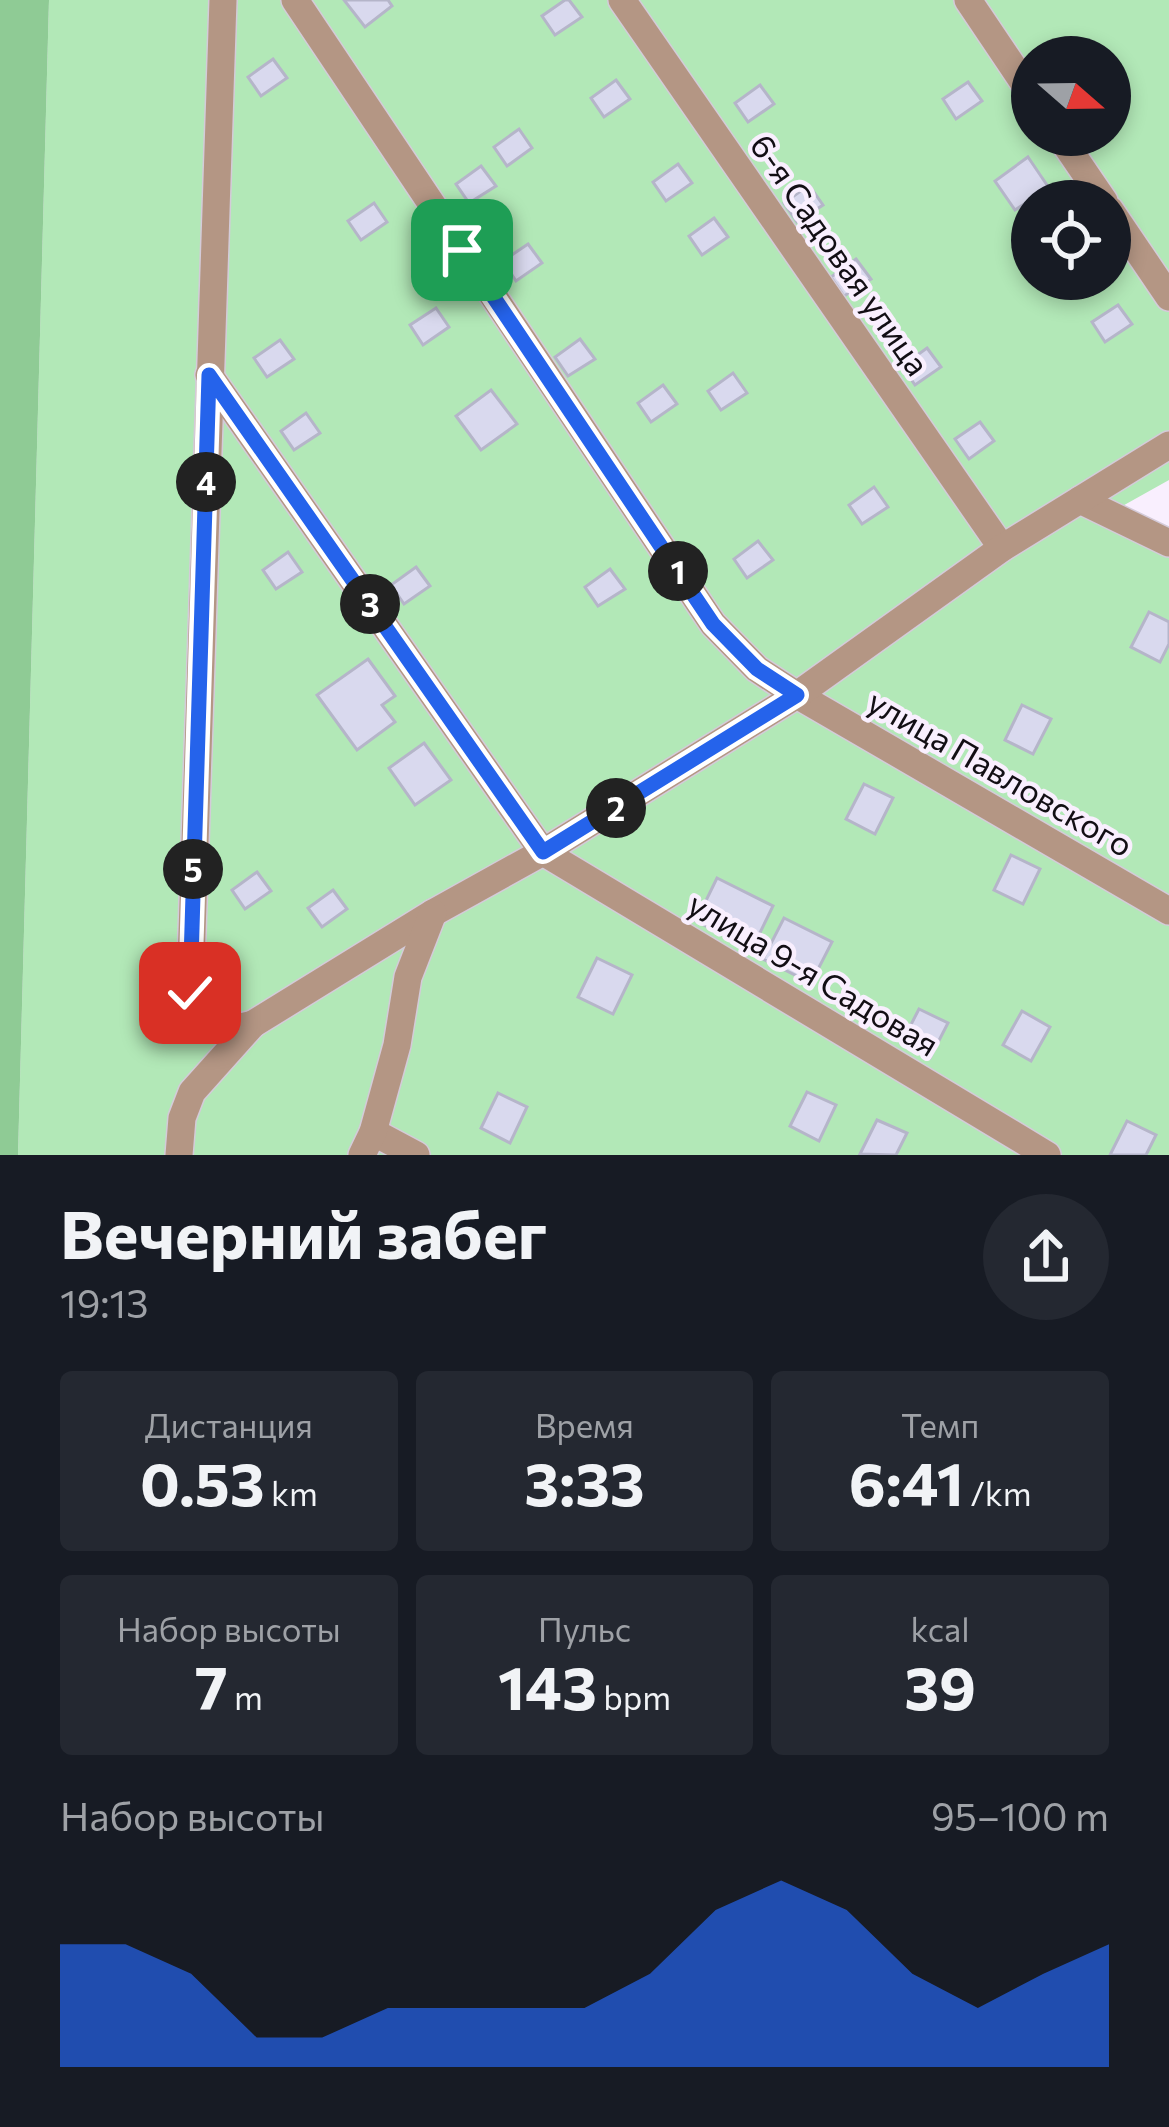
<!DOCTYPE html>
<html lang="ru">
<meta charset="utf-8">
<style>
body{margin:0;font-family:Commissioner,sans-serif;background:#242831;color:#f1f3f6;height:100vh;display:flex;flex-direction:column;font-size:45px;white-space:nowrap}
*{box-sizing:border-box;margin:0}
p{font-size:39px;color:#9ea1a6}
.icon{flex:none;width:66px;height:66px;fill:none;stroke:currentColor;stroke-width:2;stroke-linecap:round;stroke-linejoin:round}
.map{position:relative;height:1155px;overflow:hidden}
.drawer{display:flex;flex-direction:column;background:#171b24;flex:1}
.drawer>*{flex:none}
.needle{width:78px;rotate:110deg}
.tools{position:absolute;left:1011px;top:36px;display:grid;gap:24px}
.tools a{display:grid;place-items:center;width:120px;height:120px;border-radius:50%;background:#171b24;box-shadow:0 6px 18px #0003;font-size:60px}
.pin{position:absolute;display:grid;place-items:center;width:102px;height:102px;color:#fff;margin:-51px;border-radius:24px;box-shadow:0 6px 18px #0006}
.km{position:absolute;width:60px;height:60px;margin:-30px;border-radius:50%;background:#222;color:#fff;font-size:33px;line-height:60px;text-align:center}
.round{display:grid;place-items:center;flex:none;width:126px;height:126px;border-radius:63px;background:#242831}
.summary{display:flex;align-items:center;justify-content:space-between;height:204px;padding:0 60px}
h1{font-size:66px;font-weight:700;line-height:90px}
.stats{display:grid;grid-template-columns:repeat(3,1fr);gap:18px;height:204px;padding:12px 60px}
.stats div{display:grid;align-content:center;border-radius:12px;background:#242831;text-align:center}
.stats b{font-size:60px;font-weight:700}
.stats small{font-size:33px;font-weight:400}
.stats p{font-size:33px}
.chart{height:336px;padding:24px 60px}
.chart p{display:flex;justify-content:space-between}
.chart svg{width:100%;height:216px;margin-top:12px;fill:#2563eb;opacity:.7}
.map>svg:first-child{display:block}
.green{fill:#b2e8b7;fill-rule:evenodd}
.forest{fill:#8fcb95}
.building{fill:#d9d9ee;stroke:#b5b5c9;stroke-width:3}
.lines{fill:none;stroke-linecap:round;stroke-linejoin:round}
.minor-casing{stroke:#d4cbd9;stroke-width:30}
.minor{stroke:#b49684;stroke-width:27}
.route-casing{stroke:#fff;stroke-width:24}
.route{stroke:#2563eb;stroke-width:15}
.labels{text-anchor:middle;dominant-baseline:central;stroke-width:9;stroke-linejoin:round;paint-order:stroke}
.street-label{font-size:33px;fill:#120e14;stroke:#f9effe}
</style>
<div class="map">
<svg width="1169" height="1155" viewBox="0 0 1169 1155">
<rect width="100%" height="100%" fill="#f9effe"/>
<!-- green -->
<path class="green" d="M 49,0 L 1169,0 L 1169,480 L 1101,518 L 1169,554 L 1169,1155 L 18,1155 ZM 1032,57 L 1110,57 L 1110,135 L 1032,135 ZM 1032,201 L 1110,201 L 1110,279 L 1032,279 Z"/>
<!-- forest -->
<polygon class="forest" points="0,0 49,0 18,1155 0,1155"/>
<!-- building -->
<g class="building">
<polygon points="344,0 388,0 392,6 365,27"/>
<polygon points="565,0 569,0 582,17 555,35 542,16"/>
<polygon points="273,59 287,78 261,96 248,77"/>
<polygon points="616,80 630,99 604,117 591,98"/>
<polygon points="968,82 982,101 956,119 943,99"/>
<polygon points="760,85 774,104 748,122 735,103"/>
<polygon points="519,129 532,148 507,166 494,147"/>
<polygon points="1028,157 1049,188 1015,210 995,181"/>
<polygon points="678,164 692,183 666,201 653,182"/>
<polygon points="481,166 496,186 469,203 456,184"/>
<polygon points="809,185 823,205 797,222 784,203"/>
<polygon points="374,203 387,222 361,240 348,221"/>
<polygon points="714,218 728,237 702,255 689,236"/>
<polygon points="528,244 542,263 516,281 503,261"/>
<polygon points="856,259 871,279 844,296 831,277"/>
<polygon points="1118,305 1132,324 1105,342 1092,322"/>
<polygon points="436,308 449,327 423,345 410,325"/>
<polygon points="580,339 595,359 568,376 555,357"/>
<polygon points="280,340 294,359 267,377 254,358"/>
<polygon points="927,348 941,367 915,385 902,366"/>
<polygon points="733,373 747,393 721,410 708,391"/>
<polygon points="663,385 677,404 651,422 638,403"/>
<polygon points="491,390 517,424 481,450 456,416"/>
<polygon points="306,413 320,433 294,450 281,431"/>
<polygon points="980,422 994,441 969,459 955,439"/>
<polygon points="874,487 888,507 862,524 849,505"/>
<polygon points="758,541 773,560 747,578 734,559"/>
<polygon points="288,552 302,572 276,589 263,570"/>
<polygon points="416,567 430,586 404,604 391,585"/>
<polygon points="610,569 625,589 598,606 585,587"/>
<polygon points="1149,612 1169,622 1169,644 1160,662 1131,647"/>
<polygon points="368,659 395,696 382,705 395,722 357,750 317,695"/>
<polygon points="1022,705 1051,719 1033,754 1005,740"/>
<polygon points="424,743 451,780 415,805 389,768"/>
<polygon points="864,784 893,798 875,834 846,819"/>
<polygon points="1011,855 1040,869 1023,904 994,890"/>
<polygon points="257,872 271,891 245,909 232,890"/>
<polygon points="717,878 773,906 752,949 696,921"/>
<polygon points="333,890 347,909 322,927 308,908"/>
<polygon points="784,918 832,942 811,983 763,959"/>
<polygon points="597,958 632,975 613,1014 578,997"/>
<polygon points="919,1009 948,1023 930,1058 901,1044"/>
<polygon points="1022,1011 1050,1027 1031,1061 1003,1045"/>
<polygon points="807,1092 836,1105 819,1141 790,1126"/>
<polygon points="498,1093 527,1107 510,1143 481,1128"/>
<polygon points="877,1120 907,1133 896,1155 860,1154"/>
<polygon points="1127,1121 1156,1135 1146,1155 1110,1155"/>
</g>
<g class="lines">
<!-- minor casing -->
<g class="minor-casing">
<g id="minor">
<path d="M 223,0 L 190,993 C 202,1031 217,1033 253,1024"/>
<polyline points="295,0 713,624 757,669 797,695 1169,911"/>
<polyline points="622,0 1002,548"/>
<polyline points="968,0 1032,95"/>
<polyline points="1059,135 1104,201"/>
<polyline points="1110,210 1169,297"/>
<polyline points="209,375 543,852 1047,1155"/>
<polyline points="1080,500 1169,543"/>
<polyline points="373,1132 416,1155"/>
<polyline points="179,1155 182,1118 192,1092 253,1024 433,913 543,852 797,695 1002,548 1169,445"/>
<polyline points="362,1155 373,1132 397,1045 408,977 433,913"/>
</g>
</g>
<!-- minor -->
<use href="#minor" class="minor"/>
</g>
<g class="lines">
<!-- route casing -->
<g class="route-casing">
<polyline id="route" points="190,993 209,375 543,852 797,695 757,669 713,624 462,250"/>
</g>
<!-- route -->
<use href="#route" class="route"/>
</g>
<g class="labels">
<!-- street labels -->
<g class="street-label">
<text transform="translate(841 254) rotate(55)">6-я Садовая улица</text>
<text transform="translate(1001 772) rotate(30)">улица Павловского</text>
<text transform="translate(814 973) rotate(31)">улица 9-я Садовая</text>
</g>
</g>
</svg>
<div class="tools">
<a><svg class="needle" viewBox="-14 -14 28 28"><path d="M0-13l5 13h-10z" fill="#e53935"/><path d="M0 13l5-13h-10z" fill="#9ea1a6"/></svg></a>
<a><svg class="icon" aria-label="locate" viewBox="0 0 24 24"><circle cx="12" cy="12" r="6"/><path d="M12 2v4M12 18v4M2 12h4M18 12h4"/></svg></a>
</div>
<div class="pin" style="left:462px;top:250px;background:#1e9e55"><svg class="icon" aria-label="arrive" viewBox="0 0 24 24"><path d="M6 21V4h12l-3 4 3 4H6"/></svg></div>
<div class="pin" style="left:190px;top:993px;background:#d93025"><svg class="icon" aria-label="check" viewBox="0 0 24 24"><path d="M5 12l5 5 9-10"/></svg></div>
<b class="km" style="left:678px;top:571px">1</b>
<b class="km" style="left:616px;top:808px">2</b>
<b class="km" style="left:370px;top:604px">3</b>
<b class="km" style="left:206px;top:482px">4</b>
<b class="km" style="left:193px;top:869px">5</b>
</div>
<section class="drawer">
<div class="summary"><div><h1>Вечерний забег</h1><p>19:13</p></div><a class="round"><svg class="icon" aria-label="share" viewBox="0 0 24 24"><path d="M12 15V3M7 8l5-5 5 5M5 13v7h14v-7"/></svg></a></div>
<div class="stats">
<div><p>Дистанция</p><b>0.53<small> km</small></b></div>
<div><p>Время</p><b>3:33</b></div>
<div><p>Темп</p><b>6:41<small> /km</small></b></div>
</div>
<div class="stats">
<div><p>Набор высоты</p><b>7<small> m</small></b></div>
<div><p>Пульс</p><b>143<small> bpm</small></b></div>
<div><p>kcal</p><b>39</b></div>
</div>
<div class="chart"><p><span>Набор высоты</span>95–100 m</p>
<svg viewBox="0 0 160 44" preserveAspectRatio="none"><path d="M0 44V19L10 19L20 25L30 38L40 38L50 32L60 32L70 32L80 32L90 25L100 12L110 6L120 12L130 25L140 32L150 25L160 19V44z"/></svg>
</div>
</section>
